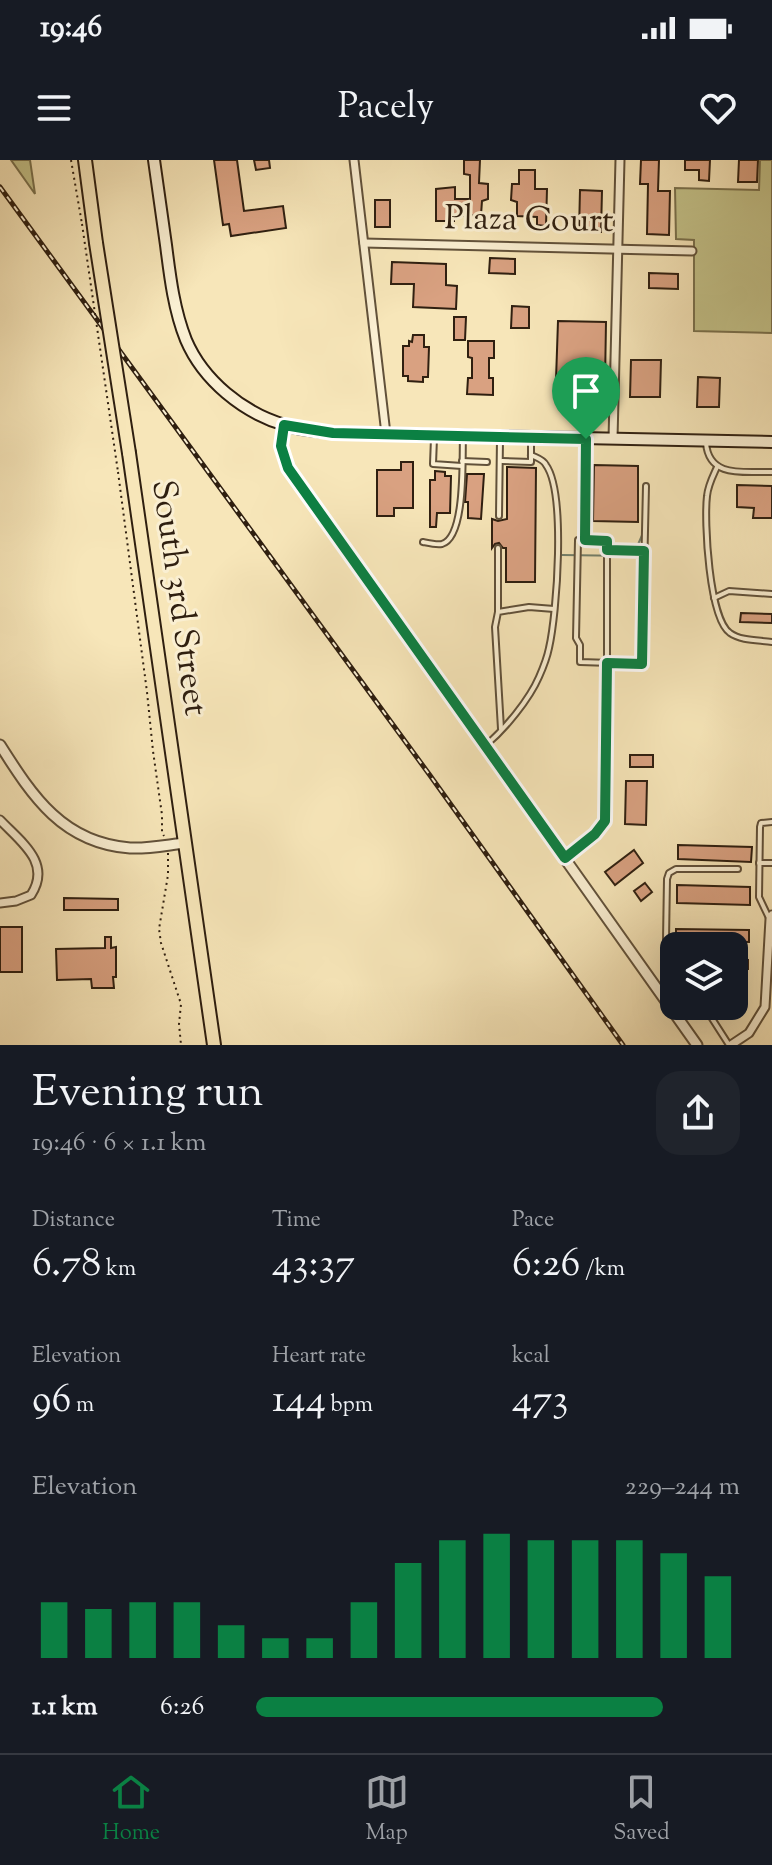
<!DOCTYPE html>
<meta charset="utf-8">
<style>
body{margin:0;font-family:"Sorts Mill Goudy",serif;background:#20242c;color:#f1f3f6;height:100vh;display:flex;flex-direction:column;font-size:30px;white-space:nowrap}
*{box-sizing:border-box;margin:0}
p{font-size:26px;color:#9ea1a6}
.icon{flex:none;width:44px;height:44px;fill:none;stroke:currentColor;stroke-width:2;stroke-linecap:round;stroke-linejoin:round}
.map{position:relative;height:885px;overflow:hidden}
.panel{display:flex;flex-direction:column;background:#171b24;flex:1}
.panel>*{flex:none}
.controls{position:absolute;left:660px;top:772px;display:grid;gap:16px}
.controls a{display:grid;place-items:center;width:88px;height:88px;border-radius:16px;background:#171b24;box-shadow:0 8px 32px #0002;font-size:40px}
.pin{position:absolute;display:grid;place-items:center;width:68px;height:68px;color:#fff;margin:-82px -34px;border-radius:50% 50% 50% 0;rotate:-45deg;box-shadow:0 0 8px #0007}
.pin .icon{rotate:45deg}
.round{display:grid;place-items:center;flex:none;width:84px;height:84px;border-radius:24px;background:#20242c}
.headline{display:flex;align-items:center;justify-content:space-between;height:136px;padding:0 32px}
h1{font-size:44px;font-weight:600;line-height:60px}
.figures{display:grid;grid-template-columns:repeat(3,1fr);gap:12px;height:136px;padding:8px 32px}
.figures div{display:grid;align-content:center}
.figures b{font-size:40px;font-weight:600}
.figures small{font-size:22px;font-weight:400}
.figures p{font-size:22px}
.chart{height:224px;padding:16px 32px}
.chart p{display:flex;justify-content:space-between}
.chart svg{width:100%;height:144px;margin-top:8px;stroke:#0b8043;stroke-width:6}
ul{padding:0 32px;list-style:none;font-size:26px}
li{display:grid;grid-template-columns:128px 96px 1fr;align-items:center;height:60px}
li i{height:20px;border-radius:10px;background:#0b8043}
.status{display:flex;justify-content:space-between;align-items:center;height:56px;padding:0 40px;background:#171b24;direction:ltr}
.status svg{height:22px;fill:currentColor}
header{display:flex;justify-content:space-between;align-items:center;height:104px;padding:0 32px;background:#171b24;font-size:36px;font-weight:600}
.tab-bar{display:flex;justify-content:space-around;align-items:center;height:112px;border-top:2px solid #363941;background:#171b24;font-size:22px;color:#9ea1a6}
.tab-bar a{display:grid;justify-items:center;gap:4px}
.tab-bar .active{color:#0b8043}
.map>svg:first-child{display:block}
.green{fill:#c4c38a;stroke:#7a714d;stroke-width:2}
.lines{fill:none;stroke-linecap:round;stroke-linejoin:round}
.stream{stroke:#72806c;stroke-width:2}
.building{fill:#d9a181;stroke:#2f1f10;stroke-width:2}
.service-casing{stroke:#61513a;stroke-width:8}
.minor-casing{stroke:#61513a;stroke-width:11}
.tertiary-casing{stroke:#61513a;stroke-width:13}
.secondary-casing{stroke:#2f1f10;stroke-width:14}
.trunk-casing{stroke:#2f1f10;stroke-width:16}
.path{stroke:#2f1f10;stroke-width:2;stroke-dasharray:2 4;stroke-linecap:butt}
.service{stroke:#faefd2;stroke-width:4}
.minor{stroke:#faefd2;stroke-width:7}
.tertiary{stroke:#faefd2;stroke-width:9}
.secondary{stroke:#faefd2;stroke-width:10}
.trunk{stroke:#f7e6b9;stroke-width:12}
.rail-casing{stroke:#2f1f10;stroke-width:5}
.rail{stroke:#faefd2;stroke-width:2;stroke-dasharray:6;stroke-linecap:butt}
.trunk-bridge-casing{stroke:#2f1f10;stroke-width:16;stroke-linecap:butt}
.path-bridge{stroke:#2f1f10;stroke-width:2;stroke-dasharray:2 4;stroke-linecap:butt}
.trunk-bridge{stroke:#f7e6b9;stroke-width:12}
.route-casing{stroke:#fff;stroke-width:16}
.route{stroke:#0b8043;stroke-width:10}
.labels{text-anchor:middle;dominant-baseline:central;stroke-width:6;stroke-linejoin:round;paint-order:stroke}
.street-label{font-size:34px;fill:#2f1f10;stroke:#faefd2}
</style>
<div class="status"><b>19:46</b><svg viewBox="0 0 49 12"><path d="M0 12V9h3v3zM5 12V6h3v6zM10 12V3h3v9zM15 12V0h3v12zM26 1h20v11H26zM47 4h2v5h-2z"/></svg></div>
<header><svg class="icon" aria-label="menu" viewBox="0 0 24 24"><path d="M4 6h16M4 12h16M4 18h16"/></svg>Pacely<svg class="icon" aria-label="heart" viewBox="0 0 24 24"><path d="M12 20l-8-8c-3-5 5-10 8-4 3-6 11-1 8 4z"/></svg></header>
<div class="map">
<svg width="772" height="885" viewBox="0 0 772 885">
<rect width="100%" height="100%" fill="#f7e6b9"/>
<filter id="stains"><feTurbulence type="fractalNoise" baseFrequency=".0025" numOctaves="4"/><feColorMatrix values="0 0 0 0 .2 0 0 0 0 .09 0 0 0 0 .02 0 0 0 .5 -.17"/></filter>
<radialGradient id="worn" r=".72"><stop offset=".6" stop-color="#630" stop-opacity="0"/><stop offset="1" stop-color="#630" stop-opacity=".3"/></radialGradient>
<!-- green -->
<g class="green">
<polygon points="11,0 30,0 35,34"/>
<polygon points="760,0 772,0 772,173 694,171 694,80 676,79 675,28 759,30"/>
</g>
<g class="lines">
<!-- stream -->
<polyline class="stream" points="562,395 633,396 643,373"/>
</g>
<!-- building -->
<g class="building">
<polygon points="214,0 237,0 244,51 283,46 286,68 231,76 229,64 223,65"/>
<polygon points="254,0 269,0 270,8 256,10"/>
<polygon points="464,0 480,0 479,23 488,24 488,39 482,41 481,55 454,56 454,61 436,61 436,29 455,27 455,39 470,39 470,15 464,14"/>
<polygon points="641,0 659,0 658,31 670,31 669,75 647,74 648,24 640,24"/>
<polygon points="685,0 710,0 709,21 699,20 699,10 685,10"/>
<polygon points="739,0 758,0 757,22 738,22"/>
<polygon points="519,10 535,10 535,29 547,29 546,66 537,65 537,57 517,56 517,42 511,40 512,24 519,24"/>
<polygon points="580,30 602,31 601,72 579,72"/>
<rect x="375" y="40" width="15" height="27"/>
<polygon points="490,98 515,99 515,114 489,113"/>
<polygon points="392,102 446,104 446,125 457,126 456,149 413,147 414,124 391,124"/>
<polygon points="649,113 678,114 678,129 649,128"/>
<polygon points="512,146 529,147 529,168 511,168"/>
<polygon points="454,157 466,157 465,180 454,180"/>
<polygon points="558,161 606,162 605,222 556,220"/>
<polygon points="413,175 424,175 424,187 429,187 428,217 423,217 423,222 408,221 408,216 403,216 403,186 409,186 409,181 412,182"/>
<polygon points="468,181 494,181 494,198 489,198 489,218 493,218 493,235 467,234 468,218 472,218 472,198 468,197"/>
<polygon points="631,200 661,200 660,237 630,237"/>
<polygon points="698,217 720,218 719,247 697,247"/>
<polygon points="401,302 413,302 413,348 394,348 394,356 377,356 377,310 401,310"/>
<polygon points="594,305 638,306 638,362 593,361"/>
<polygon points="507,307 536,308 535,422 506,422 506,388 503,388 499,383 495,384 492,388 492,359 498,361 507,359"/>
<polygon points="435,311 445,312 445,316 451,316 450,353 437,353 436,367 430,367 430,320 435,320"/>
<polygon points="467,314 484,314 481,359 468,358 468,342 465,342"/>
<polygon points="737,325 772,326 772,358 753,358 754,348 737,347"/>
<polygon points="741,453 772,454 772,463 740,462"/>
<rect x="630" y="595" width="23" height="12"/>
<polygon points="626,621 647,621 646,665 625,664"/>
<polygon points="678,685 752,687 751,702 678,699"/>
<polygon points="634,690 643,703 615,725 605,712"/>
<polygon points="645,723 652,732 641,741 634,731"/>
<polygon points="677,725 750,727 750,745 677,743"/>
<polygon points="64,738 118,739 118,750 64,750"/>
<rect x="0" y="767" width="22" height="45"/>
<polygon points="676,769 749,770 749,782 676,780"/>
<polygon points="105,777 111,777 111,788 116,787 116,817 113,817 114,828 92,828 91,819 57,820 56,789 105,788"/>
<polygon points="734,799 748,800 748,809 734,809"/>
</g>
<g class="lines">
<!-- service casing -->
<g class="service-casing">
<g id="service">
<polyline points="434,278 433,304 462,306"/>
<polyline points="586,281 585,380 578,380 576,478 580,485 580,502 642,504 646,326"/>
<path d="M 706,283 C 709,319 745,311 772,312"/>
<polyline points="462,301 487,302"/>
<polyline points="502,301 531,302 531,280"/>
<path d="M 717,307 C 713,316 708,325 707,336 C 704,361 709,459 730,473 C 741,481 759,480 772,482"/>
<polyline points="499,356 500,279"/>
<path d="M 423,382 C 428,383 436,385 442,384 C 466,377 462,298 463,276"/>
<polyline points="607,390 644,391"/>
<polyline points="714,438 729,431 772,434"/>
<polyline points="498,452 498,388"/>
<polyline points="501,569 495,467 498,452 529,447 554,449"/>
<path d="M 486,585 C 505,569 529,540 539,517 C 543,508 547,498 549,488 C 557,453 566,333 546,305 C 543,299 537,298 531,295"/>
<polyline points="565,698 595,674 605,661 607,511 607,381 585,380"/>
<polyline points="759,703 772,703"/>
<polyline points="769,758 759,737 760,667 761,663 772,662"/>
<polyline points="674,800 666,780 667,719 669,713 676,709 738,709"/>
<polyline points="704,846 729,885"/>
</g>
</g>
<!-- minor casing -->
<g class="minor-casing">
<g id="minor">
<polyline points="354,0 386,274"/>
<polyline points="364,83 692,91"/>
<polyline points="613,279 620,0"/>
<path d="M 0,660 C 21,682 52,703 31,735 L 16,741 L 0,743"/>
<polyline points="731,885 749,873 765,847 770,759 772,755"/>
</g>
</g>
<!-- tertiary casing -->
<g class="tertiary-casing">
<g id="tertiary">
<polyline points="284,265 281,286 288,308 697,885"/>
<path d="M 0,585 C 33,637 63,683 130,688 C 148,689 167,685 185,683"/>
</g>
</g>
<!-- secondary casing -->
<g class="secondary-casing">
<path id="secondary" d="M 154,0 C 158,28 162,56 166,85 C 170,117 174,150 186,180 C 203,220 243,253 285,265 C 300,270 317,271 333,273 L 772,282"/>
</g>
<!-- trunk casing -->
<g class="trunk-casing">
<g id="trunk">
<polyline points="85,0 96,83"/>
<polyline points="129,293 214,885"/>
</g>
</g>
<!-- path -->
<g class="path">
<polyline points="71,0 82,64"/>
<polyline points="118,312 147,532 153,591 162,655 162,672 164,676"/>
<polyline points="168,693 168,715 159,769 161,783 181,844 179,864 181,885"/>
</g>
<!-- service -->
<use href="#service" class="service"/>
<!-- minor -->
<use href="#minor" class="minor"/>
<!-- tertiary -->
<use href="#tertiary" class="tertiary"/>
<!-- secondary -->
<use href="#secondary" class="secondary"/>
<!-- trunk -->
<use href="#trunk" class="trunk"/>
<!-- rail casing -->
<g class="rail-casing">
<polyline id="rail" points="0,27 429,614 623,885"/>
</g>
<!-- rail -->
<use href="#rail" class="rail"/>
<!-- trunk-bridge casing -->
<g class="trunk-bridge-casing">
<polyline id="trunk-bridge" points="96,83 129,293"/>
</g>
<!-- path-bridge -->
<polyline class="path-bridge" points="82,64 118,312"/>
<!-- trunk-bridge -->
<use href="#trunk-bridge" class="trunk-bridge"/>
</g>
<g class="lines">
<!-- route casing -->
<g class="route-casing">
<polygon id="route" points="284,265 333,273 586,279 585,380 607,381 607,390 644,391 642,504 607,503 605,661 595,674 565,698 288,308 281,286"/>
</g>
<!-- route -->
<use href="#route" class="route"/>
</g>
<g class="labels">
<!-- street labels -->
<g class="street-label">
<text transform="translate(529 61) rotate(1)">Plaza Court</text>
<text transform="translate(178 438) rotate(82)">South 3rd Street</text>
</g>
</g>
<rect width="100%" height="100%" filter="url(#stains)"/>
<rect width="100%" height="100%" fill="url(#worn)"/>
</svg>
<div class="controls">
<a><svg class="icon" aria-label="layers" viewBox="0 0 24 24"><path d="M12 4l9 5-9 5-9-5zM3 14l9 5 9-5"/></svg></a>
</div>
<div class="pin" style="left:586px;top:279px;background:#1e9e55"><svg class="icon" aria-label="arrive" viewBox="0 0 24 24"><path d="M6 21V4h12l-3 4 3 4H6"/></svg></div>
</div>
<section class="panel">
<div class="headline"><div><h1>Evening run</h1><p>19:46 · 6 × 1.1 km</p></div><a class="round"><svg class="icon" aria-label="share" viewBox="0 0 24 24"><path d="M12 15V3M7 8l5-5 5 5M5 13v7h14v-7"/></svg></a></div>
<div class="figures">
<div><p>Distance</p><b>6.78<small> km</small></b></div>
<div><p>Time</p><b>43:37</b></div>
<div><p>Pace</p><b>6:26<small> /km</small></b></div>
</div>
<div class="figures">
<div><p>Elevation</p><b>96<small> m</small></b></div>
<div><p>Heart rate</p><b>144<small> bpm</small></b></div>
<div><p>kcal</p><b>473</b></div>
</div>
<div class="chart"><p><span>Elevation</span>229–244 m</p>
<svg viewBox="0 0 160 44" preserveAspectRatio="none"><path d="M5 44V27M15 44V29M25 44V27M35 44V27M45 44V34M55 44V38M65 44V38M75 44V27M85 44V15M95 44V8M105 44V6M115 44V8M125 44V8M135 44V8M145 44V12M155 44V19"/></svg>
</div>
<ul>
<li><b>1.1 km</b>6:26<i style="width:84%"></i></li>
</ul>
</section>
<nav class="tab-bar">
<a class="active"><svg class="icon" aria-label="home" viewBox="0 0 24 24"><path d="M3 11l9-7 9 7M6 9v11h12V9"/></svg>Home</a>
<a><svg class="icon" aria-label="map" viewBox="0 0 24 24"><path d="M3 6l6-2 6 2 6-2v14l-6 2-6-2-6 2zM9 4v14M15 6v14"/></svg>Map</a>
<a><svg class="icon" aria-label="saved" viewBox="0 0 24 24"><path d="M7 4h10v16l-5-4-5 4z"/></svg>Saved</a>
</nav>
